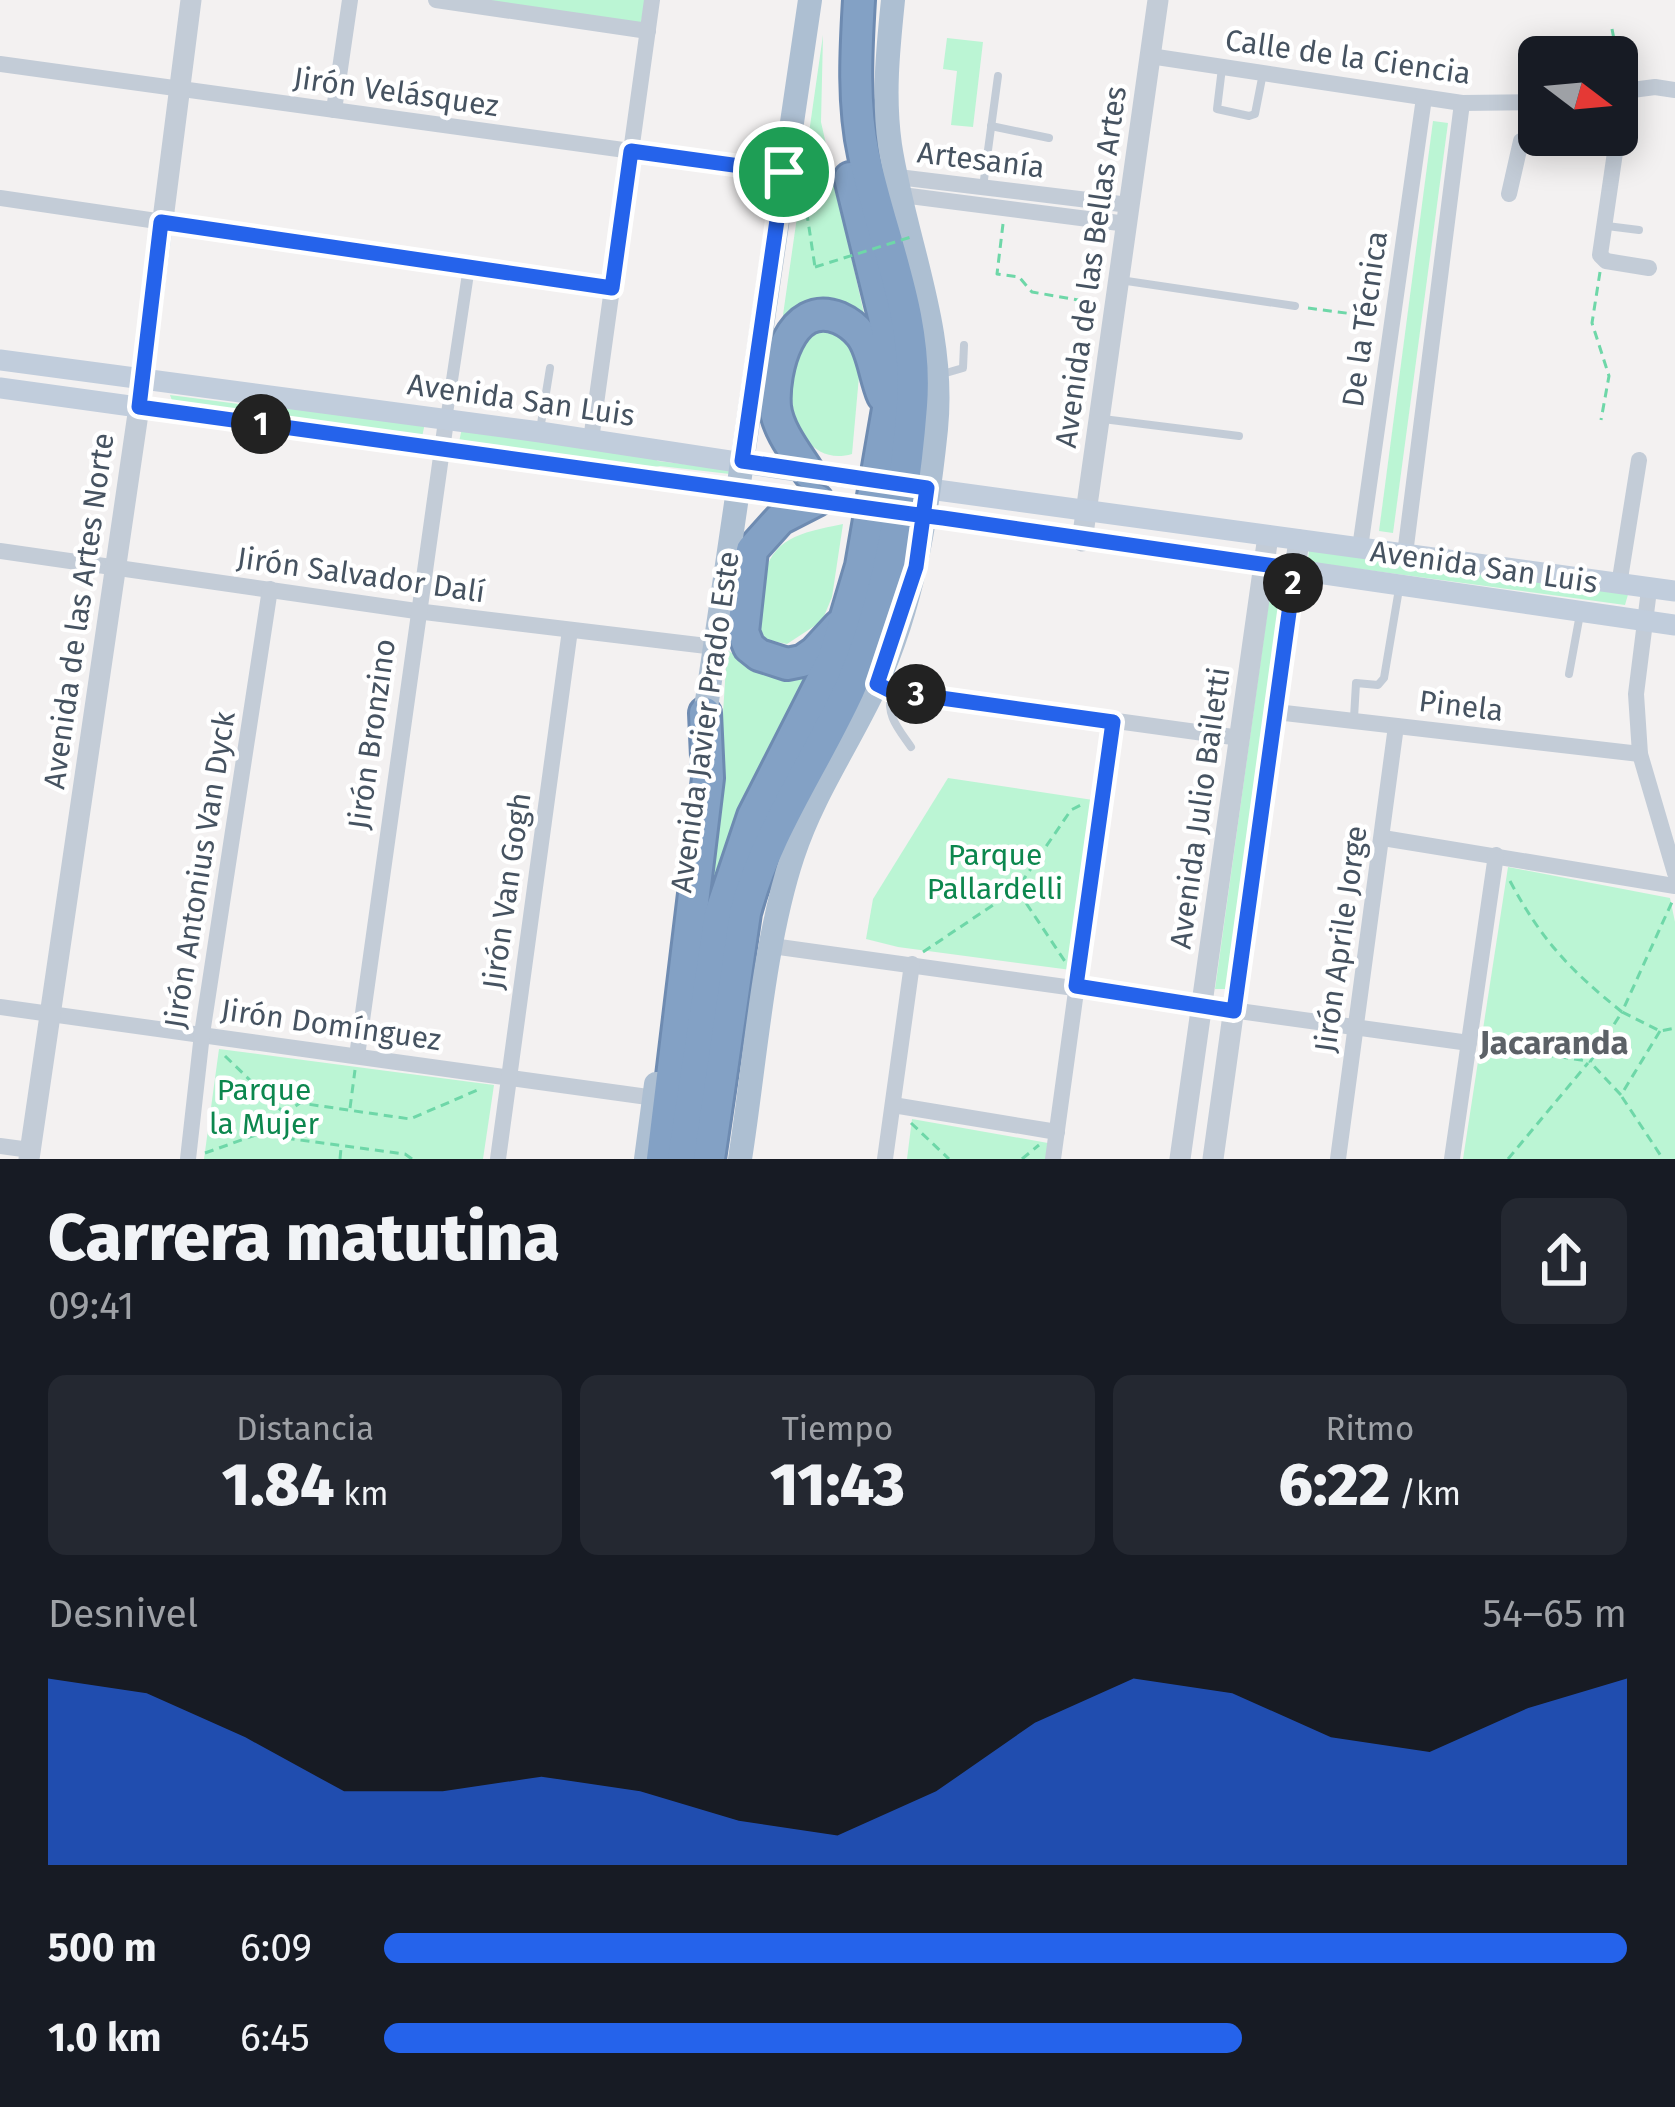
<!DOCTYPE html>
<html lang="es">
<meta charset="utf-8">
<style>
body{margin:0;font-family:"Fira Sans",sans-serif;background:#242831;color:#f1f3f6;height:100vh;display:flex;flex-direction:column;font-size:45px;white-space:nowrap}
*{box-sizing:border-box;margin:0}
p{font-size:39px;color:#9ea1a6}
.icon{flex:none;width:66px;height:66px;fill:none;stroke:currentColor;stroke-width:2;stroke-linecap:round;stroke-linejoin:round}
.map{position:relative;height:1159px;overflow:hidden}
.sheet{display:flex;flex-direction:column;background:#171b24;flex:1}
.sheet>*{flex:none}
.needle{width:78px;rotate:106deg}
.tools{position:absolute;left:1518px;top:36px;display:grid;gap:24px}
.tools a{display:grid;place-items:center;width:120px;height:120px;border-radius:18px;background:#171b24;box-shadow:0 6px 30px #0003;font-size:60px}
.pin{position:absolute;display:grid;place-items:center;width:102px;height:102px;color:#fff;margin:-51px;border:6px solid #fff;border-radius:50%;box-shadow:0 3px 12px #0007}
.km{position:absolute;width:60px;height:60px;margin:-30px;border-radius:50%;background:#222;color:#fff;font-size:33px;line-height:60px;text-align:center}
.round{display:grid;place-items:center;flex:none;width:126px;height:126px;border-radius:18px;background:#242831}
.head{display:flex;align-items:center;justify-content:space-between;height:204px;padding:0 48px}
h1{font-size:66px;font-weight:800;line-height:90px}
.figures{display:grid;grid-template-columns:repeat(3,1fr);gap:18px;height:204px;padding:12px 48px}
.figures div{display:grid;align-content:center;border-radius:18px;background:#242831;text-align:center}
.figures b{font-size:60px;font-weight:800}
.figures small{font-size:33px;font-weight:400}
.figures p{font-size:33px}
.chart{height:336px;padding:24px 48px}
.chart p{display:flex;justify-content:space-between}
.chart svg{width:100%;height:216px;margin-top:12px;fill:#2563eb;opacity:.7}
ul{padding:0 48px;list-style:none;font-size:39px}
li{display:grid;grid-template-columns:192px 144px 1fr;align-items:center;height:90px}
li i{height:30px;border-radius:15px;background:#2563eb}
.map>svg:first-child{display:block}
.green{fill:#bbf5d4}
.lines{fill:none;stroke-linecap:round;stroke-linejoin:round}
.motorway-casing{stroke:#6e8bb1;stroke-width:36}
.path{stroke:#6ed7a8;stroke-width:3;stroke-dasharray:9 6;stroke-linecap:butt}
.service{stroke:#c3ccd7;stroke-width:8}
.pedestrian{stroke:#c3ccd7;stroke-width:12}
.minor{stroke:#c3ccd7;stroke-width:16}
.tertiary{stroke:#c3ccd7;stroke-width:21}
.secondary{stroke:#c1cddc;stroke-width:21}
.primary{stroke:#adbfd2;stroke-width:24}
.motorway{stroke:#83a1c5;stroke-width:30}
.path-bridge{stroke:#6ed7a8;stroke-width:3;stroke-dasharray:9 6;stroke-linecap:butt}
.secondary-bridge{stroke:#c1cddc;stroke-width:21}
.route-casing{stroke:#fff;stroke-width:24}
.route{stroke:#2563eb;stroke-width:15}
.labels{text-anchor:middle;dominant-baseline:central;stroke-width:9;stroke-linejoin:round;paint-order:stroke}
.street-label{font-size:30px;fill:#465361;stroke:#fff}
.park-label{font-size:30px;fill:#0c874e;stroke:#fff}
.neighbourhood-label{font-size:33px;font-weight:bold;fill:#5c6167;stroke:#fff}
</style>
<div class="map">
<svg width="1675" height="1159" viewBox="0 0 1675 1159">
<rect width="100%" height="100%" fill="#f3f1f1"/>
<!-- green -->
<g class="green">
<polygon points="481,0 645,0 641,23"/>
<polygon points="823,35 821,122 865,318 822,304 783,315"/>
<polygon points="947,38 983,42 973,127 951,125 957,71 943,69"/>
<polygon points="1433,121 1448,123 1393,533 1379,531"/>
<path d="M 821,330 L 840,331 L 861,354 L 852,454 C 786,473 771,352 821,330 Z"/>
<polygon points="170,395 262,407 277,403 425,423 422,437 174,406"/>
<polygon points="462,428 646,454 658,461 732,470 730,474 660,466 643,470 459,442"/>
<path d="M 843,524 L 832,597 L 822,621 L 787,644 L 763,639 C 756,620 757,610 760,591 C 769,538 795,534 843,524 Z"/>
<polygon points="1309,547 1629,591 1625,605 1308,562"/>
<polygon points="1270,593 1280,594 1228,989 1215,989"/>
<polygon points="727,650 760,671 817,672 679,1102 720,761"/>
<polygon points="948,778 1093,800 1071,970 898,947 866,939 873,899"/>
<polygon points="1508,867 1670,898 1675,922 1675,1159 1463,1159"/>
<polygon points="219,1049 494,1085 483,1159 204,1159"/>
<polygon points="912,1119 1048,1143 1046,1159 907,1159"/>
</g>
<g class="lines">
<!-- motorway casing -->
<g class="motorway-casing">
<g id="motorway">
<path d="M 809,473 C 797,454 778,431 775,407 C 772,371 790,298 839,318 C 848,322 855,327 861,335 C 873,350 875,378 883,396"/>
<polyline points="817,500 780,519 752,550 743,632 749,647 759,655 787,664 802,661 815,652 839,626"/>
<polyline points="662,1159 708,778 705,713"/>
<polyline points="683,1159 720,914 753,816 834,657 861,566 888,409 888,333 850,178"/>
<path d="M 709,1159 L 745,913 C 766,832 814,766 849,690 C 887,606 905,497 912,405 C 919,316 882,240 864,155 C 853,105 856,51 859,0"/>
</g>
</g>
<!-- path -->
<g class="path">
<polyline points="1612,29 1621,75"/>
<polyline points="806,167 805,201 815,267"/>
<polyline points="1003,224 997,274 1019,277 1032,292 1096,303"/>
<polyline points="1600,272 1592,323 1609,376 1601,420"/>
<polyline points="1308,308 1376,317"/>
<path d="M 1510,881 C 1542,941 1570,970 1622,1012 L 1672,902"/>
<polyline points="1018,891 1066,963"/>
<polyline points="923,952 1017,889 1071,810 1085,803"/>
<polyline points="1660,1031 1621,1095 1590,1062 1622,1012 1660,1031 1675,1028"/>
<polyline points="1485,1046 1588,1061"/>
<polyline points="225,1056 283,1112"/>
<polyline points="1622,1097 1663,1159"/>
<polyline points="350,1108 355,1070"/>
<polyline points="911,1123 949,1159"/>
<polyline points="205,1153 281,1126"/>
<polyline points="340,1159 341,1148"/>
<polyline points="412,1159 405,1154 292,1139 282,1126 285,1113 300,1103 410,1119 480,1089"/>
<polyline points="1022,1159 1039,1145"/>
<polyline points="1508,1159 1588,1063"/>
</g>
<!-- service -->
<g class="service">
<polyline points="1222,68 1217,109 1249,116 1255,114 1263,73"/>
<polyline points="991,126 1049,138"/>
<polyline points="983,187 998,76"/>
<polyline points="1607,226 1639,230"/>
<polyline points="1120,280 1295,306"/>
<polyline points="939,375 963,368 964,345"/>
<polyline points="1103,419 1239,436"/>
<polyline points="540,430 550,368"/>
<polyline points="1569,674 1580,614"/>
<path d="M 891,692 C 886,716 898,728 911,747"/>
<polyline points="1354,718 1356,683 1378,685 1384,678 1399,589"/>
</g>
<!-- pedestrian -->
<polyline class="pedestrian" points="446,420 469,267"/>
<!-- minor -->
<g class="minor">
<polyline points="436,0 648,31"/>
<polyline points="1150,56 1462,103 1539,102"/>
<polyline points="0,64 784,172"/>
<polyline points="1624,91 1600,255 1606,261 1649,268"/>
<polyline points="1617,92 1655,87 1675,90"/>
<polyline points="334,110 350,0"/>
<polyline points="1589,135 1601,146 1617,146"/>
<polyline points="898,177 1129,205"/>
<polyline points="1509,194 1521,141 1539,134"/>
<polyline points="902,195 1127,224"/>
<polyline points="0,198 612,288"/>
<polyline points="591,440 652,0"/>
<polyline points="1360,548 1424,98"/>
<polyline points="0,551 416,611 715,647"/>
<polyline points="1405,554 1462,103"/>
<polyline points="1619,585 1639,460"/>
<polyline points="1649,590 1636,694 1640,754 1675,873"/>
<polyline points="877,684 891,690 1240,738"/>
<polyline points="1276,712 1640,754"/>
<polyline points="1383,838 1675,886"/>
<polyline points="772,946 1469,1043"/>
<polyline points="0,1007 655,1098"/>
<polyline points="357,1056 446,421"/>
<polyline points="893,1105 1057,1132"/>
<polyline points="0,1146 30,1150"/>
<polyline points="188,1159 202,1034 270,589"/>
<polyline points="498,1159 570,630"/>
<polyline points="885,1159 912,964"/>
<polyline points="1053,1159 1113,722"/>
<polyline points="1338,1159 1396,726"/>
<polyline points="1452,1159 1496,855"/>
</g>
<!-- tertiary -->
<g class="tertiary">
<polyline points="1082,541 1158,0"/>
<polyline points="29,1159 139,407 191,0"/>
<polyline points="1180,1159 1268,536"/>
<polyline points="1213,1159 1299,540"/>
</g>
<!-- secondary -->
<g class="secondary">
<polyline points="0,360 540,432 816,474"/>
<polyline points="0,388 819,501"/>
<polyline points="915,487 1675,591"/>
<polyline points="911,514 1675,625"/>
</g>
<!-- primary -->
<g class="primary">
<polyline points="703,728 810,0"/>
<polyline points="646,1159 656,1084"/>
<path d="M 740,1159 C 755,1064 763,945 793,855 C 813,794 849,743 876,685 C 913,605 927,516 936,429 C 946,329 905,242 890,145 C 883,96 888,49 893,0"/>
</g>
<!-- motorway -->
<use href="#motorway" class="motorway"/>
<!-- path-bridge -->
<polyline class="path-bridge" points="815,267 911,237"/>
<!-- secondary-bridge -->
<g class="secondary-bridge">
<polyline points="829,475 912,486"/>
<polyline points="826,502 911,514"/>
</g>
</g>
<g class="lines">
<!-- route casing -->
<g class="route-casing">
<polyline id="route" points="784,172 631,151 612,288 161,222 139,407 911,514 943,518 1295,569 1234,1011 1076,986 1113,722 891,691 877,684 916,567 927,488 742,461 784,172"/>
</g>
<!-- route -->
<use href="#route" class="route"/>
</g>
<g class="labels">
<!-- street labels -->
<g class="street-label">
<text transform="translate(1348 57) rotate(8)">Calle de la Ciencia</text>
<text transform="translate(396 92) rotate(8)">Jirón Velásquez</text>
<text transform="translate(981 160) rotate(7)">Artesanía</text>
<text transform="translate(1091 267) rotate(-82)">Avenida de las Bellas Artes</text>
<text transform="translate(1365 319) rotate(-82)">De la Técnica</text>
<text transform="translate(521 400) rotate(8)">Avenida San Luis</text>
<text transform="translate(1484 567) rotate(8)">Avenida San Luis</text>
<text transform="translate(361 575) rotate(8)">Jirón Salvador Dalí</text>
<text transform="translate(79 611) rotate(-82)">Avenida de las Artes Norte</text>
<text transform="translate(1461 706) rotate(7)">Pinela</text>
<text transform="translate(705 722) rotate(-82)">Avenida Javier Prado Este</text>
<text transform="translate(372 734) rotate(-82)">Jirón Bronzino</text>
<text transform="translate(1200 808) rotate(-82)">Avenida Julio Bailetti</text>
<text transform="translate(200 870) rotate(-81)">Jirón Antonius Van Dyck</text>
<text transform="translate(507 891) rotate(-82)">Jirón Van Gogh</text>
<text transform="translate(1341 939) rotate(-82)">Jirón Aprile Jorge</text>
<text transform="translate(331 1025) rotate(8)">Jirón Domínguez</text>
</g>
<!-- park labels -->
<g class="park-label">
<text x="995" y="855">Parque<tspan x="995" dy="34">Pallardelli</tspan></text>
<text x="264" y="1090">Parque<tspan x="264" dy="34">la Mujer</tspan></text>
</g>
<!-- neighbourhood labels -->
<g class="neighbourhood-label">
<text x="1554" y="1043">Jacaranda</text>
</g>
</g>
</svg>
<div class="tools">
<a><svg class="needle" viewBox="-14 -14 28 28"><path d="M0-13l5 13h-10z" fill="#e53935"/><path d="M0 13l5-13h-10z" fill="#9ea1a6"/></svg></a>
</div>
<div class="pin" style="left:784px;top:172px;background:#1e9e55"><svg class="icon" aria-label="arrive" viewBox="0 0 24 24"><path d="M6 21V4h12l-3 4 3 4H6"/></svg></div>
<b class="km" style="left:261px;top:424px">1</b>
<b class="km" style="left:1293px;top:583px">2</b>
<b class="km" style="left:916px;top:694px">3</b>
</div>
<section class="sheet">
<div class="head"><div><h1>Carrera matutina</h1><p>09:41</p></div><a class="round"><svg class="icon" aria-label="share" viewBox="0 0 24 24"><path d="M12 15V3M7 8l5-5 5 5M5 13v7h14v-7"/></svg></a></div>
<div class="figures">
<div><p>Distancia</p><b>1.84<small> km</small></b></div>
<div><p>Tiempo</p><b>11:43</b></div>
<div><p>Ritmo</p><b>6:22<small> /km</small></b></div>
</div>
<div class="chart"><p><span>Desnivel</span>54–65 m</p>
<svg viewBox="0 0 160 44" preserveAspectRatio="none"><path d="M0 44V6L10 9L20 18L30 29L40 29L50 26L60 29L70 35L80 38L90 29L100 15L110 6L120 9L130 18L140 21L150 12L160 6V44z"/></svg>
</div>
<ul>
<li><b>500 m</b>6:09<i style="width:100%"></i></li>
<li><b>1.0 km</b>6:45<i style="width:69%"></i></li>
</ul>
</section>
